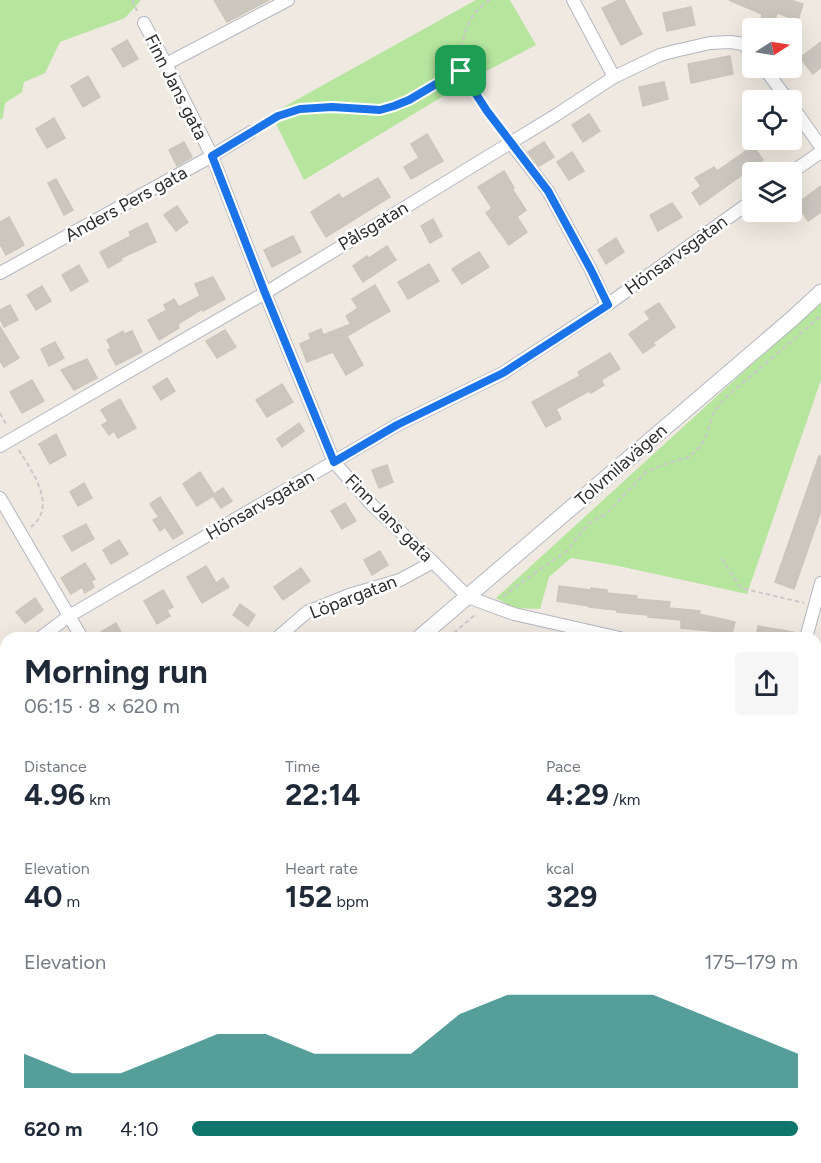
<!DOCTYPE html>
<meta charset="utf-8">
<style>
body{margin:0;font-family:Figtree,sans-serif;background:#f6f6f7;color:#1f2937;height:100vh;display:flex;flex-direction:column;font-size:22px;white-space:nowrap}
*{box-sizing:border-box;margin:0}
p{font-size:20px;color:#747a83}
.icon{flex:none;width:33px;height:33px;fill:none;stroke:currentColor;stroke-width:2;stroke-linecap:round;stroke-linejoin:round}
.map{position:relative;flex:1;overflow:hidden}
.panel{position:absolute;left:0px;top:632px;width:822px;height:532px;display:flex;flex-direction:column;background:#fff;border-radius:18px 18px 0 0;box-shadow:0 6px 24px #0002}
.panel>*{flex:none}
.needle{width:39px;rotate:78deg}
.fabs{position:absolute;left:742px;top:18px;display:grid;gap:12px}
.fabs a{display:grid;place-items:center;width:60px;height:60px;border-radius:6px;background:#fff;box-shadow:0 6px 24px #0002;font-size:30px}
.pin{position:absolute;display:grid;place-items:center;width:51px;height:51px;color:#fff;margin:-26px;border-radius:12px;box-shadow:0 3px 9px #0006}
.round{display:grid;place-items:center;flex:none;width:63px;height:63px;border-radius:6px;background:#f6f6f7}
.head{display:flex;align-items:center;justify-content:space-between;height:102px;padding:0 24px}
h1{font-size:33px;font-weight:700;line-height:45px}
.stats{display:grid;grid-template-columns:repeat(3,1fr);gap:9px;height:102px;padding:6px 24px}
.stats div{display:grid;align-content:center}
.stats b{font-size:30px;font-weight:700}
.stats small{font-size:16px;font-weight:400}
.stats p{font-size:16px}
.chart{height:168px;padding:12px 24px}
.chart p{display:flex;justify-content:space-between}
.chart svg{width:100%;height:108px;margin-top:6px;fill:#0f766e;opacity:.7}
ul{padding:0 24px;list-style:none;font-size:20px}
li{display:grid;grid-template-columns:96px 72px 1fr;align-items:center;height:45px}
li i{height:15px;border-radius:8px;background:#0f766e}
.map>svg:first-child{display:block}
.green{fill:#b6e59e}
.building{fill:#cbc7bf;stroke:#cbc5ba;stroke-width:1.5}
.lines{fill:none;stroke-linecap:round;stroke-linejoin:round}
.minor-casing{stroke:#b4b7c1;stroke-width:14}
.tertiary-casing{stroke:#b4b7c1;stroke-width:17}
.path{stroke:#c9c9c9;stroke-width:2;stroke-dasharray:4.5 3;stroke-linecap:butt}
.minor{stroke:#fff;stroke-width:12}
.tertiary{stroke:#fff;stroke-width:15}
.route-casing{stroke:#fff;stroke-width:12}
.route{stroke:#1a73e8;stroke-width:8}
.labels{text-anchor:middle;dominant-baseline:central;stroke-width:5;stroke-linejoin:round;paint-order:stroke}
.street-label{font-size:18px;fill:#2e2e2e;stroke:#fff}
</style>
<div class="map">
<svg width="821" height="1163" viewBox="0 0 821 1163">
<rect width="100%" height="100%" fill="#efe9e1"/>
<!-- green -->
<g class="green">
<polygon points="0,0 141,0 125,18 60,42 45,73 24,82 22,92 5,103 3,117 0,120"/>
<polygon points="476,0 510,0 536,45 475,77 304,180 271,114"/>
<polygon points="821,301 821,380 747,594 614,565 571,558 549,577 540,609 514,608 496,598"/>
<polygon points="816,720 821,722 821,805 816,803"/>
<polygon points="0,924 6,924 6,990 0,996"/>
<polygon points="219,1158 316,1158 309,1163 213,1163"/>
</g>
<!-- building -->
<g class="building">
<polygon points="214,0 269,0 227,22"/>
<polygon points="619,0 624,0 642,34 621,45 602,8"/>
<polygon points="729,0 790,0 803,4 798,20 777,13 774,23 761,19 762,14"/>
<polygon points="691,7 695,25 667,31 663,13"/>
<polygon points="127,40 138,59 123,67 112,49"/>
<polygon points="821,42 821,67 813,74 800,58"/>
<polygon points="730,56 733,74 691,83 688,64"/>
<polygon points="88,76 100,97 83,107 71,86"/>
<polygon points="664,82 668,99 643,106 639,87"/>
<polygon points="589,114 600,131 583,142 572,125"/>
<polygon points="54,118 65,138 47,148 36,129"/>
<polygon points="427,134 443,161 411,179 404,167 419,158 411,144"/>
<polygon points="184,142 192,157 177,166 169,150"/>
<polygon points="544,142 554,157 539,166 528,152"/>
<polygon points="753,146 763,160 700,205 692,193 701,186 695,178 714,167 717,171"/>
<polygon points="572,152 584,171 569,180 557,162"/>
<polygon points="504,171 514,188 512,189 526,210 517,217 527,232 509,245 486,213 492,208 478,187"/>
<polygon points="378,178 390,197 326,237 311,212 339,194 342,199"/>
<polygon points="56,179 73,210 64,215 48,183"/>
<polygon points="821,186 821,212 808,221 797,204"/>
<polygon points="672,203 682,217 658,231 650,215"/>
<polygon points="177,206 188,222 176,231 164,215"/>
<polygon points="9,217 24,245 6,255 0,244 0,222"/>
<polygon points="433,219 442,236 430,243 421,226"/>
<polygon points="147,223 156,242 121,258 122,260 108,268 100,252 131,236 129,232"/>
<polygon points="293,236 301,252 272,267 264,250"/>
<polygon points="616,238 624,252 606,264 598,250"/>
<polygon points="387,246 396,260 363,282 353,266 367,256 369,258"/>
<polygon points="479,252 489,267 462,284 452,269"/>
<polygon points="429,264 439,281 408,299 398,282"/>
<polygon points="79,265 88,281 71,291 62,275"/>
<polygon points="213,277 225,299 203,311 202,309 178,324 179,328 159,340 148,320 167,310 164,305 174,299 179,307 200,296 195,284"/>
<polygon points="375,285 390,311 347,336 363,365 346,375 333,352 307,362 300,344 311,339 309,334 321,329 323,335 351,324 346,316 358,308 352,299"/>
<polygon points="42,286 51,301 36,310 27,295"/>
<polygon points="659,303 675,327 653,343 655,345 643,353 629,334 650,319 645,312"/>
<polygon points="10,305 18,320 4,327 0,319 0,310"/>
<polygon points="0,327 19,358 4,367 0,361"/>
<polygon points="225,330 236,347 217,358 206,341"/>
<polygon points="123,331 124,334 132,331 142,352 116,365 108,350 111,348 107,340"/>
<polygon points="55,342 64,358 49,366 41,349"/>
<polygon points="610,353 620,369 601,380 604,385 591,393 589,391 556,409 561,419 546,427 532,402 580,376 578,372"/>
<polygon points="87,359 97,378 74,390 61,370"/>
<polygon points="167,378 175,391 161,400 153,387"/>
<polygon points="32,380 44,401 22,413 10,392"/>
<polygon points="282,384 293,402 267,417 256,400"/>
<polygon points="120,399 136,428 118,438 114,431 109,435 102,425 108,421 101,410"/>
<polygon points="299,423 304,431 282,447 277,439"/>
<polygon points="56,434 66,455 50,464 39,444"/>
<polygon points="819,456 821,456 821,511 794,589 775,582"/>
<polygon points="387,465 393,482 379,488 372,470"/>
<polygon points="200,472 214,494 223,488 232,501 221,508 213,496 197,506 183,484"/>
<polygon points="84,483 92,498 78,506 70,492"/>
<polygon points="160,497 183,533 173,539 165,527 160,531 153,520 159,517 150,504"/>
<polygon points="345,503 356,521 342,529 331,511"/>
<polygon points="86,524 94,539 72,551 63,536"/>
<polygon points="119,540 128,554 111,564 103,550"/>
<polygon points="380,551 388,565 372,575 364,560"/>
<polygon points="85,563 95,579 91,581 94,587 85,593 82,587 71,594 61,578"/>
<polygon points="206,566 216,583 223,578 229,587 202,603 187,577"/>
<polygon points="301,568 310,581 283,600 274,587"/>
<polygon points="559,586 591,590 591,588 607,590 607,593 637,596 636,599 670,602 669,608 700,611 699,614 735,622 731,638 711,634 712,631 681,628 681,620 648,617 648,615 617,612 617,610 589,607 589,606 557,601"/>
<polygon points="163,590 173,607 167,610 170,616 157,624 144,601"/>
<polygon points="35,598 43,610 25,623 16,612"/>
<polygon points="240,604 255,615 248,626 233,615"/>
<polygon points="116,623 124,638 91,638"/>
<polygon points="758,626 794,632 793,638 756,638"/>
</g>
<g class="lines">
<!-- minor casing -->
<g class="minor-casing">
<g id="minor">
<polyline points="573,0 614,77"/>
<polyline points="144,23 166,64 212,156 265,293 334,462 373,506 433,562 468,597 514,614 620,638"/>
<polyline points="166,64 288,0"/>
<polyline points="764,68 788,100"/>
<polyline points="792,106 821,147"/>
<polyline points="510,142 548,191 591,270 607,305"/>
<polyline points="792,172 821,152"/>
<polyline points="0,273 212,156 251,132"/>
<polyline points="0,446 265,293 556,115 614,77 660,55 675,51 710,43 731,42 743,44 753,54"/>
<polyline points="0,498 82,638"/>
<polyline points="40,638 69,616 397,425 503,373 607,305 753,200"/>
<polyline points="277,638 307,612 349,595 400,580 433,562"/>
<polyline points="806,638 821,583"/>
<polyline points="0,668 6,663"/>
<polyline points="0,833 6,828"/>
<polyline points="816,1095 821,1094"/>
<polyline points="0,1124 6,1120"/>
<polyline points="104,1158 112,1163"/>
<polyline points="645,1158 648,1163"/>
<polyline points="727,1158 737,1163"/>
<polyline points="426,1163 432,1158"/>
</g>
</g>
<!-- tertiary casing -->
<g class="tertiary-casing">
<g id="tertiary">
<polyline points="419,638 793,318 821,292"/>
<polyline points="0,809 6,808"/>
</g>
</g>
<!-- path -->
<g class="path">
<polyline points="132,0 138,13"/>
<path d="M 461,70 C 461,42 464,16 490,0"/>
<polyline points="261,126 278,115 300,109 332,107 380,110 394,107 409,100 436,84 461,71 503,133"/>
<polyline points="0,413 7,426"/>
<path d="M 19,450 C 32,472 58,506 31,527"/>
<polyline points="722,559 741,588 804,603"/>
<polyline points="503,596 546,565 566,552 588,524 606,514 646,472 662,465 689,457 701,446 707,434 713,414 725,398 821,316"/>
<polyline points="448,638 476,614"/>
<polyline points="816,767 821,768"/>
<polyline points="0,1007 6,1000"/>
</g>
<!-- minor -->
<use href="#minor" class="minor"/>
<!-- tertiary -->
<use href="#tertiary" class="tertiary"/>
</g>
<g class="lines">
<!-- route casing -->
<g class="route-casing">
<polygon id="route" points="461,71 487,111 548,191 591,270 608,305 503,373 397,425 334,462 265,293 212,156 278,116 300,109 332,107 380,110 394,106 409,100 436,84"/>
</g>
<!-- route -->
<use href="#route" class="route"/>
</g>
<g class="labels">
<!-- street labels -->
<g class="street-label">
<text transform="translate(176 87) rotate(63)">Finn Jans gata</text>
<text transform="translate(126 204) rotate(-29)">Anders Pers gata</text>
<text transform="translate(373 226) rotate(-31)">Pålsgatan</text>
<text transform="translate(676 255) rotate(-36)">Hönsarvsgatan</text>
<text transform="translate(621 465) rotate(-41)">Tolvmilavägen</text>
<text transform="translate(260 505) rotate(-30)">Hönsarvsgatan</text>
<text transform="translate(389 518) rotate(45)">Finn Jans gata</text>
<text transform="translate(353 597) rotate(-21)">Löpargatan</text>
</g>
</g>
</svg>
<div class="fabs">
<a><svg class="needle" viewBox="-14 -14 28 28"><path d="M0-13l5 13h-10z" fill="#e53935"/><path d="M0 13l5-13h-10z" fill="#747a83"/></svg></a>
<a><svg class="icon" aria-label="locate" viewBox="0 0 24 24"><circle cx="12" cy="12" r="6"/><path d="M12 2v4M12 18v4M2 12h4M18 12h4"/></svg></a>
<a><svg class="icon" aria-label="layers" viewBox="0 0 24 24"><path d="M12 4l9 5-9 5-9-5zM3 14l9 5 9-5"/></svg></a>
</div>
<div class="pin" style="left:461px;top:71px;background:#1e9e55"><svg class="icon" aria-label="arrive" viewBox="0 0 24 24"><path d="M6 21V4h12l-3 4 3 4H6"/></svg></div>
<section class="panel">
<div class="head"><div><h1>Morning run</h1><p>06:15 · 8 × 620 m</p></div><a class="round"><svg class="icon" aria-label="share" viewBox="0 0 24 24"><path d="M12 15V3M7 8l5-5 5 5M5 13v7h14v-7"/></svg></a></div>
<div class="stats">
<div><p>Distance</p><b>4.96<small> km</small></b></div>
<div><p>Time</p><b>22:14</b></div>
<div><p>Pace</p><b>4:29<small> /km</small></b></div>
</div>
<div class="stats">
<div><p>Elevation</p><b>40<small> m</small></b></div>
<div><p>Heart rate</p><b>152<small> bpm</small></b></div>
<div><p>kcal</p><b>329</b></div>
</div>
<div class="chart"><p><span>Elevation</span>175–179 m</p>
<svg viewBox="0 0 160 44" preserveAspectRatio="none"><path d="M0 44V30L10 38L20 38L30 30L40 22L50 22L60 30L70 30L80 30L90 14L100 6L110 6L120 6L130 6L140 14L150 22L160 30V44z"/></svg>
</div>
<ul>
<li><b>620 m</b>4:10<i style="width:100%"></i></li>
</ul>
</section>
</div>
